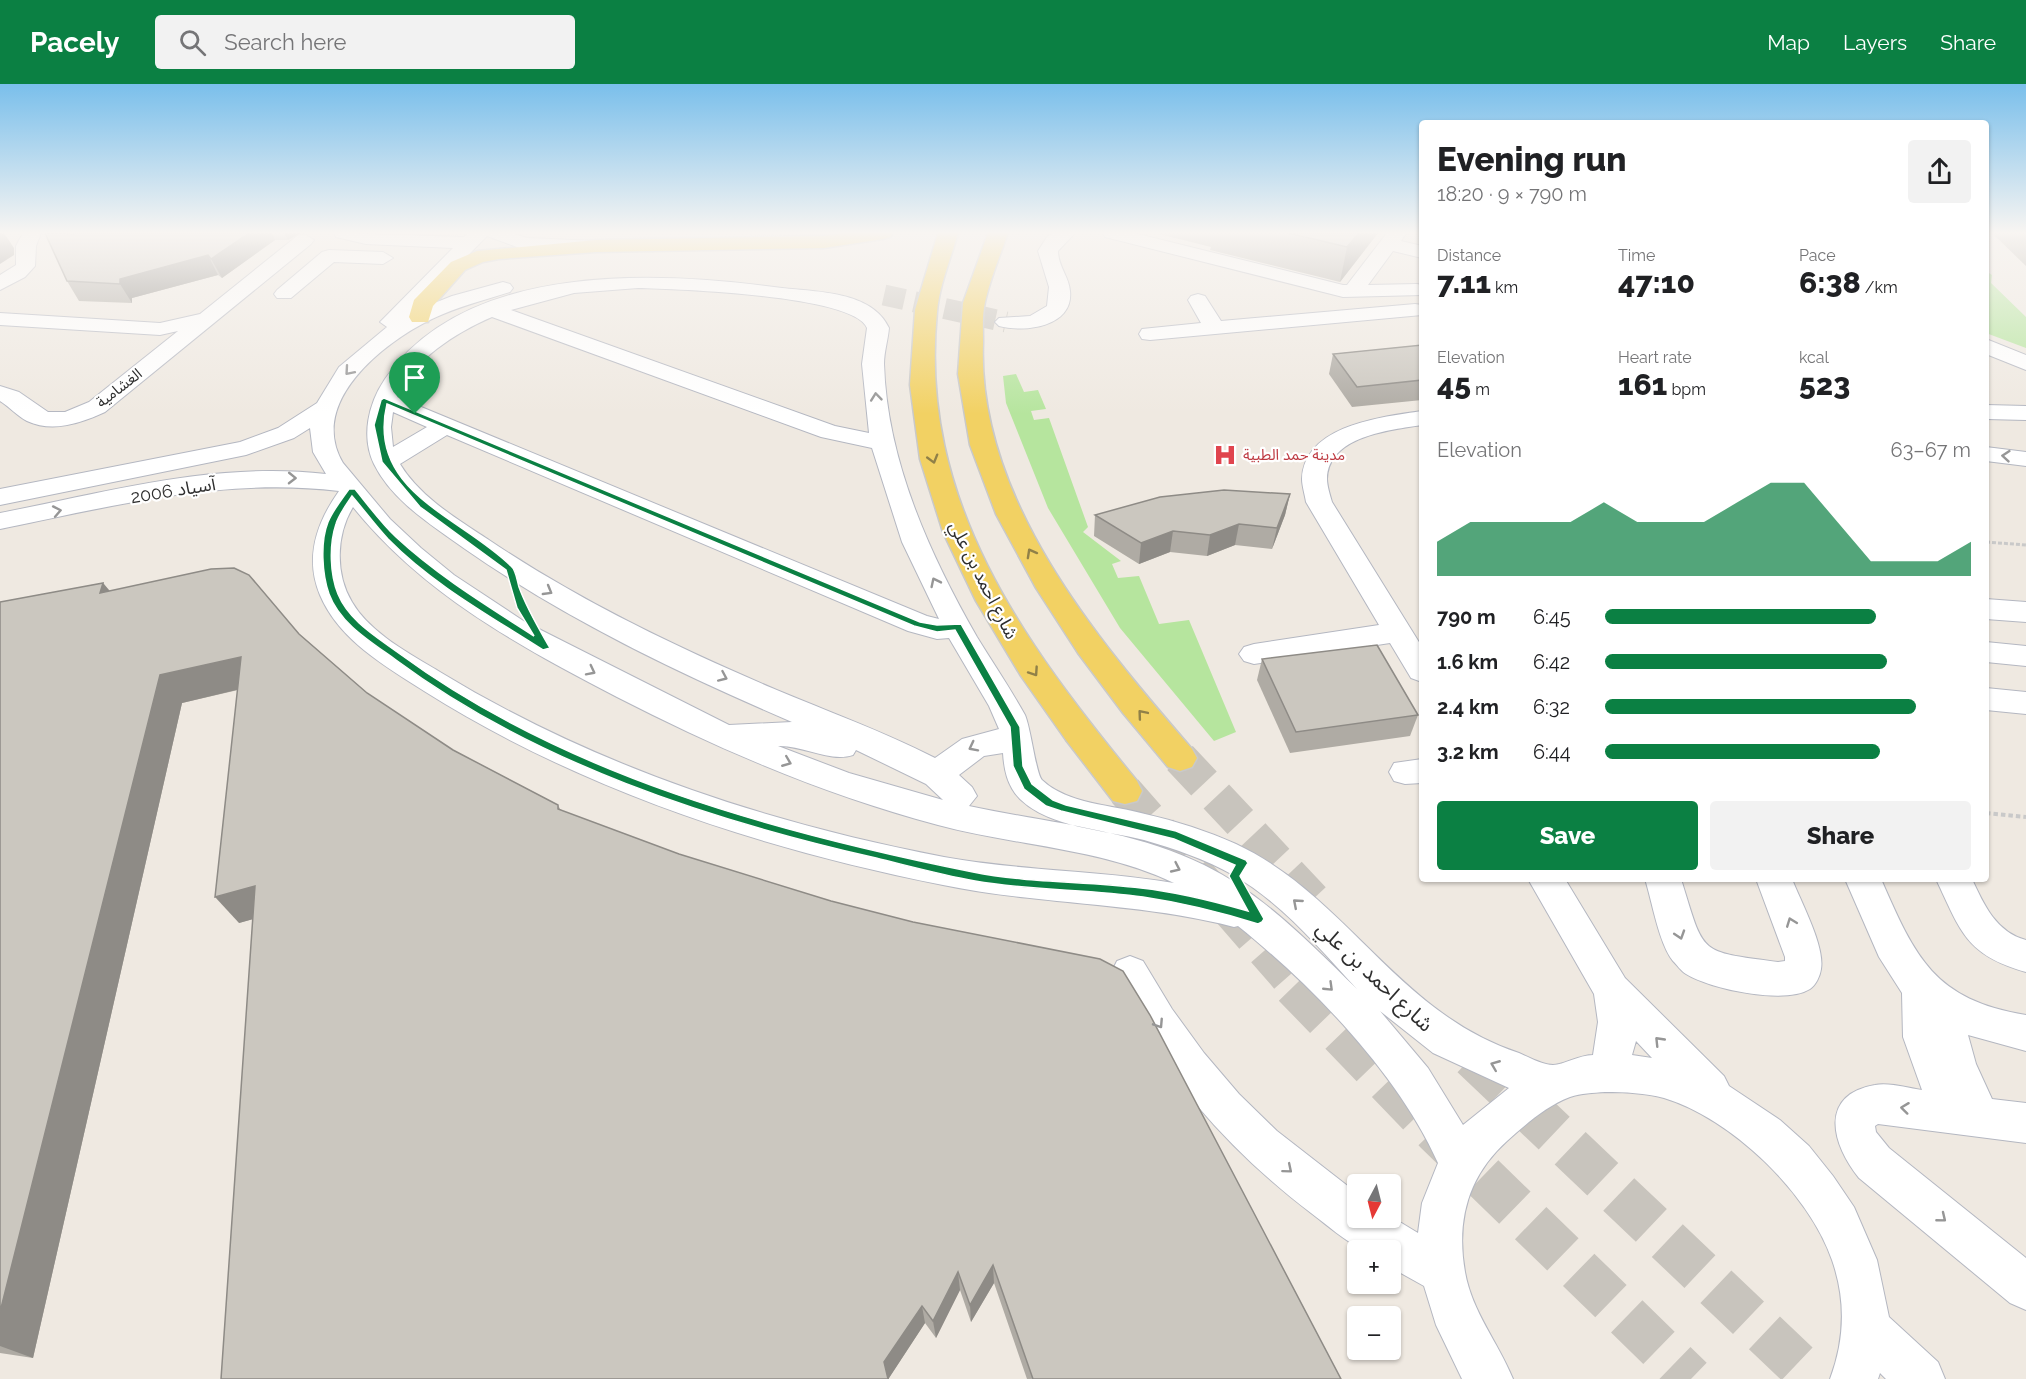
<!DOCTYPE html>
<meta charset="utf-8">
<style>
body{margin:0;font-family:Raleway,"Noto Sans Arabic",sans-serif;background:#f2f2f2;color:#202124;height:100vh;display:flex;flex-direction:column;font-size:22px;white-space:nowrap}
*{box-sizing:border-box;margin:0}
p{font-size:20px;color:#757577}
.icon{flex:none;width:33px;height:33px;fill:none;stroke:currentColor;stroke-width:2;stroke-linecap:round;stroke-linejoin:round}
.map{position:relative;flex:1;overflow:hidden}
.details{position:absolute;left:1419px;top:36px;width:570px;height:762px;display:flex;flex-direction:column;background:#fff;border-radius:6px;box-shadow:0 2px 4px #0004}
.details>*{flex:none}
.needle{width:39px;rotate:187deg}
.buttons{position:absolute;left:1347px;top:1090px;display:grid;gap:12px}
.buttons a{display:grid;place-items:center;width:54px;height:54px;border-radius:6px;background:#fff;box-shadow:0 2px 4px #0004;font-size:30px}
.pin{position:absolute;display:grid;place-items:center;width:51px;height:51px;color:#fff;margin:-62px -26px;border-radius:50% 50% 50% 0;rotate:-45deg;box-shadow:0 0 6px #0007}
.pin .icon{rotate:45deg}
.round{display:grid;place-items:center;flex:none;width:63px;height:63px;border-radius:6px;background:#f2f2f2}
.head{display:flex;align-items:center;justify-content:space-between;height:102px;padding:0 18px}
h1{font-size:33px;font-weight:800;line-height:45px}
.stats{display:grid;grid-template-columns:repeat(3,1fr);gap:9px;height:102px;padding:6px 18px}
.stats div{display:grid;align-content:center}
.stats b{font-size:30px;font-weight:800}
.stats small{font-size:16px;font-weight:400}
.stats p{font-size:16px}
.chart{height:168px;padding:12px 18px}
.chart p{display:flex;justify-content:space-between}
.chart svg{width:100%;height:108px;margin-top:6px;fill:#0b8043;opacity:.7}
.button{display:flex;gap:12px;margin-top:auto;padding:12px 18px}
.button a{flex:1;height:69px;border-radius:6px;background:#0b8043;color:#fff;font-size:24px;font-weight:800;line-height:69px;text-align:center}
.button a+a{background:#f2f2f2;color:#202124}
ul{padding:0 18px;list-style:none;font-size:20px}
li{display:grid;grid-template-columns:96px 72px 1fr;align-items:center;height:45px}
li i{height:15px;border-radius:8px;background:#0b8043}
header{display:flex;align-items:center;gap:36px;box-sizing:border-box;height:84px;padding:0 30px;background:#0b8043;color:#fff}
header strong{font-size:28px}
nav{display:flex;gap:33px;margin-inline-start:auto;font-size:21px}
.search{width:420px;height:54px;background:#f2f2f2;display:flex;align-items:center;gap:15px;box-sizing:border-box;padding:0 21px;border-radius:6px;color:#757577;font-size:22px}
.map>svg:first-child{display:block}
.green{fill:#b6e59e}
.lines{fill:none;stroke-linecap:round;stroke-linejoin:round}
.minor-tunnel{stroke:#c8c4bd;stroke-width:21;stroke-dasharray:21 10;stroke-linecap:butt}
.major-tunnel-far1{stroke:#c8c4bd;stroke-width:35;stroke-dasharray:35 18;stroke-linecap:butt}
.major-tunnel{stroke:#c8c4bd;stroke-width:45;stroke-dasharray:45 22;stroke-linecap:butt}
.minor-casing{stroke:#b4b7c1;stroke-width:2}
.major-casing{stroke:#c9c9c9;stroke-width:3}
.path-far1{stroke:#c9c9c9;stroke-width:3;stroke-dasharray:4 2;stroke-linecap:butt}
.path{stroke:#c9c9c9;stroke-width:4;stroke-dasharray:4.5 3;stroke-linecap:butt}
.minor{fill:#fff;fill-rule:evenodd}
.major{fill:#f2d163;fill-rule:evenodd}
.wall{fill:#afaba4}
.shaded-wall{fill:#8e8b86}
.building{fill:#cbc7bf;stroke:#8e8b86;stroke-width:1.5}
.oneway{stroke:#969696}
.oneway2{stroke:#908048}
.route{fill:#0b8043;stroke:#fff;stroke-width:1.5;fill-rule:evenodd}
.labels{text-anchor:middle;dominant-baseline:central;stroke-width:4.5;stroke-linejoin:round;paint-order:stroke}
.far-street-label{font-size:15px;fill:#2e2e2e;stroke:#fff}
.far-health-label{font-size:15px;fill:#be3a42;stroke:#fff;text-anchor:start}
.street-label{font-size:18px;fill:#2e2e2e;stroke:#fff}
.near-street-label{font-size:21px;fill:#2e2e2e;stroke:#fff}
</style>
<header>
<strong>Pacely</strong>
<div class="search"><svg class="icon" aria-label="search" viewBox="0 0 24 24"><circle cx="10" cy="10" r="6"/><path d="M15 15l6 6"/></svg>Search here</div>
<nav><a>Map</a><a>Layers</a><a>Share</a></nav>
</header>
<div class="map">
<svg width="2026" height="1295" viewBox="0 0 2026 1295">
<rect width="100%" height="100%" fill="#efe9e1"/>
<!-- green -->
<g class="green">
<polygon points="1986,187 1992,191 1991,199 2026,233 2026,264 1986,249"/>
<polygon points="1016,290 1024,308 1038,306 1046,325 1031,327 1034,336 1049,334 1088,443 1083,448 1121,477 1112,480 1118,494 1139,492 1159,540 1189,536 1236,648 1214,657 1120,544 1048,424 1006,319 1003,292"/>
</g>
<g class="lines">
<!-- minor-tunnel -->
<polyline class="minor-tunnel" points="884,211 1006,238"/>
<!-- major-tunnel-far1 -->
<g class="major-tunnel-far1">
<polyline points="1180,674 1324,827"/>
<polyline points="1125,707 1296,903"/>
</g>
<!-- major-tunnel -->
<g class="major-tunnel">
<polyline points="1295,901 1437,1048 1691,1295"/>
<polyline points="1473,972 1813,1295"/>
</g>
<!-- minor casing -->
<g class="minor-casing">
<g id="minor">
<polygon points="23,149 41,149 36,162 35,182 25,193 0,206 0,191 16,181 16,162"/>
<path d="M 334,149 L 464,153 L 468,149 L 511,149 L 527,154 L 596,157 L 599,161 L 596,165 L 589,167 L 525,166 L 487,152 L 412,228 L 452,212 L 503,198 L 510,200 L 513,204 L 510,208 C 484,216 457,223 432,235 C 384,258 307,318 343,379 L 390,435 L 421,464 L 454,491 L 525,538 L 729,641 L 792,638 C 678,589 567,536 465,465 C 433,442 392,417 374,380 C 361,353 368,320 385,295 C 466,177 657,187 782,204 C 817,208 872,207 889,244 C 888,256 884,268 884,280 C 887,377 930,471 977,553 C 993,579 1010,604 1025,631 C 1031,645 1036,690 1042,696 C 1067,720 1113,721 1145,730 C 1176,737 1207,747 1236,760 C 1347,812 1397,929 1519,969 C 1528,973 1543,981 1553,981 C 1563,981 1579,971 1593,971 L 1598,938 L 1594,910 L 1528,795 L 1565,795 L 1625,894 L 1724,992 L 1729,1002 L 1780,1036 L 1809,1062 L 1833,1092 L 1854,1123 L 1877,1176 L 1889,1233 L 1938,1278 L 1945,1295 L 1886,1295 L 1880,1289 L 1878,1295 L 1830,1295 C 1845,1255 1846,1216 1832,1176 C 1809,1109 1731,1034 1664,1014 C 1645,1009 1625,1008 1605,1008 C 1593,1009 1581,1009 1570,1013 C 1546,1022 1525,1041 1507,1057 C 1468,1092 1456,1137 1465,1188 C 1472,1228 1498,1258 1513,1295 L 1462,1295 L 1436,1241 L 1424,1202 L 1390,1183 L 1390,1167 C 1383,1167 1371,1169 1363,1166 C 1345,1157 1327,1141 1311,1129 C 1228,1066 1156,984 1111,889 L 1117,877 L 1130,872 L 1143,877 L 1172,925 L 1204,969 L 1239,1010 L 1277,1047 L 1358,1110 L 1358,1134 L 1390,1134 L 1390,1132 L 1418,1149 L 1422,1119 L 1438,1079 C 1398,990 1314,903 1238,842 L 1234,843 C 1138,818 1039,821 943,801 C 762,765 581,706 424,607 C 385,582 339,556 320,511 C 304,473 317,438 339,407 C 223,393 113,422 0,445 L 0,429 C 107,408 216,377 326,390 L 313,368 L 310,344 L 294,354 L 246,371 L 0,421 L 0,405 L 240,358 L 278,344 L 317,319 L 339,283 L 387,243 L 380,238 L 384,234 L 453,164 L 366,160 L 336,153 ZM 638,204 C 675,205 854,211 867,244 L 862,280 L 869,349 L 835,342 L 511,226 L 574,209 ZM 492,233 L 821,353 L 872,364 L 902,458 L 939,535 L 927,532 L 397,313 C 414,275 455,249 492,233 ZM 393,328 L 427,343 L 393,363 L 391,343 ZM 447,351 L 908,547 L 937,555 L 949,554 L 989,622 L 999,645 L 962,655 L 935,674 C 883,647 826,627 772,604 C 674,562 578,516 489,456 C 457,435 420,413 400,380 ZM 353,423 C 423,510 519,562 617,613 C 720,666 825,711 938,741 C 1016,762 1101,764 1174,799 C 1098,786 1020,787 944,773 C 767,739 594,682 440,588 C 410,570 370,549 352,518 C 335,490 336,451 353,423 ZM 778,662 C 803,661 830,679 853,671 L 856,666 L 926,700 L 943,716 L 849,689 ZM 1003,669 C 1004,685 1007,702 1020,715 C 1050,744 1105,746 1144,756 C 1175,765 1205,775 1233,791 C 1282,819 1319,864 1357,905 C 1311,860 1263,810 1204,781 C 1130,745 1048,739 969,722 L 977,712 L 972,703 L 959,691 L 984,672 ZM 1380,927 L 1433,969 L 1509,1004 L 1463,1041 L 1428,984 ZM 1636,957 L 1652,974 L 1632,971 Z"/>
<path d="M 1053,149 L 1075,149 L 1058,167 C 1058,182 1069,193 1070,207 C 1074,243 1024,249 999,242 L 995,238 L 999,234 L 1030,232 L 1047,222 L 1049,203 L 1038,167 L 1047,153 Z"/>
<polygon points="1103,149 1134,149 1343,201 1347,201 1387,149 1406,149 1401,157 1422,162 1422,174 1393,167 1368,201 1417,200 1422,201 1422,211 1343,213 1105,153"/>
<path d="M 304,150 L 314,156 L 311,160 L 105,328 C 81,339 53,349 27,337 C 17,332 10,323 0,317 L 0,302 L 19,308 L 48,328 L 65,328 L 89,318 L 178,247 L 160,251 L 0,241 L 0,229 L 160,239 L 200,230 L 297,152 Z"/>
<polygon points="329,166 383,168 393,174 383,180 334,178 291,214 277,214 274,210 277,206 322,168"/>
<polygon points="1198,210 1205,212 1221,237 1415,220 1422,221 1422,231 1150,256 1142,255 1139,250 1142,245 1201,239 1188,216 1191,212"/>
<polygon points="1986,255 2026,271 2026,286 1986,270"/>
<polygon points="1986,321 2026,322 2026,336 1986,335"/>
<path d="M 1422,327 L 1422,341 C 1390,346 1328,352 1327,395 C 1327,402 1330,411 1332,418 L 1422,563 L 1422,598 L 1411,594 L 1390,559 L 1254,580 L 1244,577 L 1239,570 L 1244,563 L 1254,560 L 1379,541 L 1306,418 C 1305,411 1302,402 1302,395 C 1304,341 1382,333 1422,327 Z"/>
<polygon points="1986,363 2026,368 2026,382 1986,377"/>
<polygon points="1986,515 2026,518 2026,538 1986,535"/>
<polygon points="1986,558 2026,562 2026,582 1986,578"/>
<polygon points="1986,604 2026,608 2026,630 1986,626"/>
<polygon points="1422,675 1422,699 1405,700 1394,697 1389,688 1394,679"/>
<path d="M 1645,795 L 1681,795 C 1705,872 1697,867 1778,878 L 1785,877 L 1785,873 L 1756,795 L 1792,795 C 1801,818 1825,862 1821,885 C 1820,892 1816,901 1810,905 C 1785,921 1710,905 1686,890 C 1681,887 1677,881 1673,877 C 1659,860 1652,817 1645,795 Z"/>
<path d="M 1845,795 L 1881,795 C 1915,873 1934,916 2026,931 L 2026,967 L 1968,951 L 1976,980 L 1992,1015 L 2026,1019 L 2026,1059 L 1878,1040 L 1875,1042 L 1876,1048 L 1889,1064 L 2026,1174 L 2026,1226 L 2010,1219 L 1859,1094 C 1832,1061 1818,1011 1875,1001 C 1889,998 1908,1004 1922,1006 L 1903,953 L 1902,909 L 1879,873 Z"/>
<path d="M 1936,795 L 1972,795 C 1984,821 1996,848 2026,856 L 2026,888 C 1966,871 1961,848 1936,795 Z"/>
</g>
</g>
<!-- major casing -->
<g class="major-casing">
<g id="major">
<polygon points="844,149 893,149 890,153 883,155 824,164 596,168 499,175 483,178 465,186 433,222 428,238 412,238 409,233 414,216 451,178 477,167 596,156 824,152"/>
<path d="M 938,149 L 958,149 C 951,174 939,202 937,228 C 918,417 1024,559 1137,697 L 1142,707 L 1137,717 L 1125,720 L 1113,717 L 1066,656 L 1021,592 L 976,517 L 943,448 L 920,375 L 910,301 L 915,226 Z"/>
<path d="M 988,149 L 1008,149 C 1000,172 990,195 985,218 C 982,231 983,246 983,259 C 977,414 1096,554 1192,665 L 1197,674 L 1192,683 L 1180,687 L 1168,683 L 1123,629 L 1078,569 L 1036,504 L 996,430 L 970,361 L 958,290 L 963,219 Z"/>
</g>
</g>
<!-- path-far1 -->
<polyline class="path-far1" points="1986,458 2026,461"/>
<!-- path -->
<polyline class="path" points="1986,729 2026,733"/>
<!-- minor -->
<use href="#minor" class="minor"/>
<!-- major -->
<use href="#major" class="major"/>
</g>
<!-- wall -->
<g class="wall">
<polygon points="75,149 301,149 288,156 275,156 222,194 218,191 132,214 132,219 79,217 67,197"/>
<polygon points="1155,149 1378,149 1340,198 1210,166 1211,163"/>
<polygon points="1994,149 2026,149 2026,182 1993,150"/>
<polygon points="1422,261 1422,316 1352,323 1329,290 1333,270"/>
<polygon points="1290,410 1285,431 1272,465 1235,461 1207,472 1170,468 1139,480 1094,452 1095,431"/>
<polygon points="103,499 110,507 299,550 367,609 453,666 558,721 560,725 1341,1295 1027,1295 994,1199 971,1238 960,1206 936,1254 925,1239 889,1294 889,1295 221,1295 253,835 239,839 238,606 182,619 33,1274 0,1269 0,518"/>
<polygon points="1262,575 1418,631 1410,652 1290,669 1257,596"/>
</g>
<!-- shaded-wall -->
<g class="shaded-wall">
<polygon points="0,149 4,149 14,164 14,171 0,180"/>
<polygon points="249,149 272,149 275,156 222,194 211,175"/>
<polygon points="284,149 301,149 288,156"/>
<polygon points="1359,149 1378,149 1340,198 1347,163"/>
<polygon points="208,171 218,191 132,214 132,219 120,200 120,195"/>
<polygon points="1290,410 1285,431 1272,465 1277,444"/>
<polygon points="1239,440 1235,461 1207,472 1210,451"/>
<polygon points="1173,447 1170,468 1139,480 1141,459"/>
<polygon points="103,499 125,526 100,509"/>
<polygon points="241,573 261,600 182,619 33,1274 0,1262 0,1228 160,591"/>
<polygon points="255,802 278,828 239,839 215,813"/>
<polygon points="993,1181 994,1199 971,1238 970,1221"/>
<polygon points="958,1188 960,1206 936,1254 933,1237"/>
<polygon points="922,1222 925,1239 889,1294 889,1295 888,1295 884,1278"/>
</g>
<!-- building -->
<g class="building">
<polygon points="45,149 73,150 75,149 249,149 211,175 208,171 120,195 120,200 67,197"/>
<polygon points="1288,149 1359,149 1347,163"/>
<polygon points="1422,261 1422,296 1357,303 1333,270"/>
<polygon points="1224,406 1290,410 1277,444 1239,440 1210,451 1173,447 1141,459 1095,431 1160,413"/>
<polygon points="234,484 249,491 299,550 367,609 453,666 558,721 558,725 679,770 831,817 913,838 1100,875 1123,887 1150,931 1341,1295 1033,1295 993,1181 970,1221 958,1188 933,1237 922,1222 884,1278 888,1295 221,1295 255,802 215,813 241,573 160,591 0,1228 0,518 103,499 100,509 211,485"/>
<polygon points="1377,561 1418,631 1296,648 1262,575"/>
</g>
<!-- one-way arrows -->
<defs><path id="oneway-chevron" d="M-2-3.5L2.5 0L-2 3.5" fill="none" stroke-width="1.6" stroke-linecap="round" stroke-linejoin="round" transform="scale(1.5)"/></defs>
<g class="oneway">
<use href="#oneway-chevron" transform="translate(349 287) rotate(131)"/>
<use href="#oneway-chevron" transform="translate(876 313) rotate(-96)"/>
<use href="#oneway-chevron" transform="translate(2006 372) rotate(-175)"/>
<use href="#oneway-chevron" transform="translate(292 394) rotate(1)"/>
<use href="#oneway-chevron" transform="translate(57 427) rotate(-11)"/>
<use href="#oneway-chevron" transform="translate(935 498) rotate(-116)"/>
<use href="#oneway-chevron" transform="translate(548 507) rotate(30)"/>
<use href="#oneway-chevron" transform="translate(591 587) rotate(27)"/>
<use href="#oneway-chevron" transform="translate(723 593) rotate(24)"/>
<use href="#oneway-chevron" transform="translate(973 663) rotate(153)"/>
<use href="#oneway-chevron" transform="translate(787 678) rotate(22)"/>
<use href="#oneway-chevron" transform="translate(1176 784) rotate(25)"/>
<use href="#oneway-chevron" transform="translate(1297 819) rotate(-139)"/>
<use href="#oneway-chevron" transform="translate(1791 838) rotate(-111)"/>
<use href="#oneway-chevron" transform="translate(1680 851) rotate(72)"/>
<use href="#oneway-chevron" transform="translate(1329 903) rotate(44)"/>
<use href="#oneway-chevron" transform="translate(1159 940) rotate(57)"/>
<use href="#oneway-chevron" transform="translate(1659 957) rotate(-134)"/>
<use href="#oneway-chevron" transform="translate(1495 981) rotate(-158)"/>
<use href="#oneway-chevron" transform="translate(1905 1024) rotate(-173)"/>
<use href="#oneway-chevron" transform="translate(1288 1085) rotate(40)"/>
<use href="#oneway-chevron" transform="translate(1942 1134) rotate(39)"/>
</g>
<g class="oneway2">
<use href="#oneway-chevron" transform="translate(933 375) rotate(74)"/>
<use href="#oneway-chevron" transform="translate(1031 469) rotate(-119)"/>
<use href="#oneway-chevron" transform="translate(1034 588) rotate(56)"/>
<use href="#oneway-chevron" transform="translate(1142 630) rotate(-130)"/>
</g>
<!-- sky -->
<linearGradient id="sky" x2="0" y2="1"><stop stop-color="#7abfeb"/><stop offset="0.45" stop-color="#f8f5f2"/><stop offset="1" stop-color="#f8f5f2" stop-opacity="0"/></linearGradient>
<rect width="2026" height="330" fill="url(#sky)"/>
<!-- route -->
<path class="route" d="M 384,314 L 920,538 L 937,541 L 961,540 L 1020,643 L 1023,682 L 1032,700 L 1053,716 L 1066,721 L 1176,747 L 1246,776 L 1248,779 L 1240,792 L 1264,835 L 1262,838 L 1258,840 C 1220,828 1183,819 1143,813 C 1088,805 1031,807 975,797 C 942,791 909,782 876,774 C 709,736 535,679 396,576 C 371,558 340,540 329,510 C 322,490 320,458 328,438 C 333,426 342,415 349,405 L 355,405 C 368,421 381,439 396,453 C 438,492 486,521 534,552 L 517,524 L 506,486 L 420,423 L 382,378 L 374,341 L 381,316 ZM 387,320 L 914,542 L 937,548 L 955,546 L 1010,643 L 1013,682 L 1024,705 L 1046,722 L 1061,727 L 1174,755 L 1235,781 L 1229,792 L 1248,827 C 1213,817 1178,808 1141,804 C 1086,797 1028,799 973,788 C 774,748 565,691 400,570 C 377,553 349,537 338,510 C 330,490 329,461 336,440 C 339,430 347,420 352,412 C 364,426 375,441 388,455 C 432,500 490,532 543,566 L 550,564 C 538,543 527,525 519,503 C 517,496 516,486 511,482 C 462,433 366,408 387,320 Z"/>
<!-- icons -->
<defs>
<g id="hospital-bare" transform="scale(1.8)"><path d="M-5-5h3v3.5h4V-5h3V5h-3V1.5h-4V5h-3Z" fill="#e0444e" stroke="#fff" stroke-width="2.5" paint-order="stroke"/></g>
</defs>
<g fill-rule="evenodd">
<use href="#hospital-bare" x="1225" y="371"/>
</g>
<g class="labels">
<!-- far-street labels -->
<g class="far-street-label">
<text transform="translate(119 304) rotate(-38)">الغشامية</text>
</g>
<!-- far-health labels -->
<g class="far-health-label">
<text x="1243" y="371">مدينة حمد الطبية</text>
</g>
<!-- street labels -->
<g class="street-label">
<text transform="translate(173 406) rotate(-9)">آسياد 2006</text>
<text transform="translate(984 496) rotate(63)">شارع احمد بن علي</text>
</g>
<!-- near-street labels -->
<g class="near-street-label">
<text transform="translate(1375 892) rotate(43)">شارع احمد بن علي</text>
</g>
</g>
</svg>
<div class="buttons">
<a><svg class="needle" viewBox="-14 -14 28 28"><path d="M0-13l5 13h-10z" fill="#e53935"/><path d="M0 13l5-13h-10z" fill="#757577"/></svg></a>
<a>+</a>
<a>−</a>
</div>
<div class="pin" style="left:415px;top:330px;background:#1e9e55"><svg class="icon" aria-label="arrive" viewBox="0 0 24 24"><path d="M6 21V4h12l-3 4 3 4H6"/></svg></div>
<section class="details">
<div class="head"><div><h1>Evening run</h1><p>18:20 · 9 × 790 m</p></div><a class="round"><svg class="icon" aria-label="share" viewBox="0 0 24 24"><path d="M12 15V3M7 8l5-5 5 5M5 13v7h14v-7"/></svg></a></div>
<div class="stats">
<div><p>Distance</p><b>7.11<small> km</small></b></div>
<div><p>Time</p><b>47:10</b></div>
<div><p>Pace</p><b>6:38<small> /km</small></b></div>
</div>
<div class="stats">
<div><p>Elevation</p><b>45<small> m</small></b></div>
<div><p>Heart rate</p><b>161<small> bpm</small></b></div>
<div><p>kcal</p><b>523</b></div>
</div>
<div class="chart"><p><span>Elevation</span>63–67 m</p>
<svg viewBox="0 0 160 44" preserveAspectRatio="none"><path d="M0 44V30L10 22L20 22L30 22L40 22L50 14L60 22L70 22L80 22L90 14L100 6L110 6L120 22L130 38L140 38L150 38L160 30V44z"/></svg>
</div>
<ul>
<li><b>790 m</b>6:45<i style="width:74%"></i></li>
<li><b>1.6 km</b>6:42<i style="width:77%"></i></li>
<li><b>2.4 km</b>6:32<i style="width:85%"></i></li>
<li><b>3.2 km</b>6:44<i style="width:75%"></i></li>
</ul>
<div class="button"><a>Save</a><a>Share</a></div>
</section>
</div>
